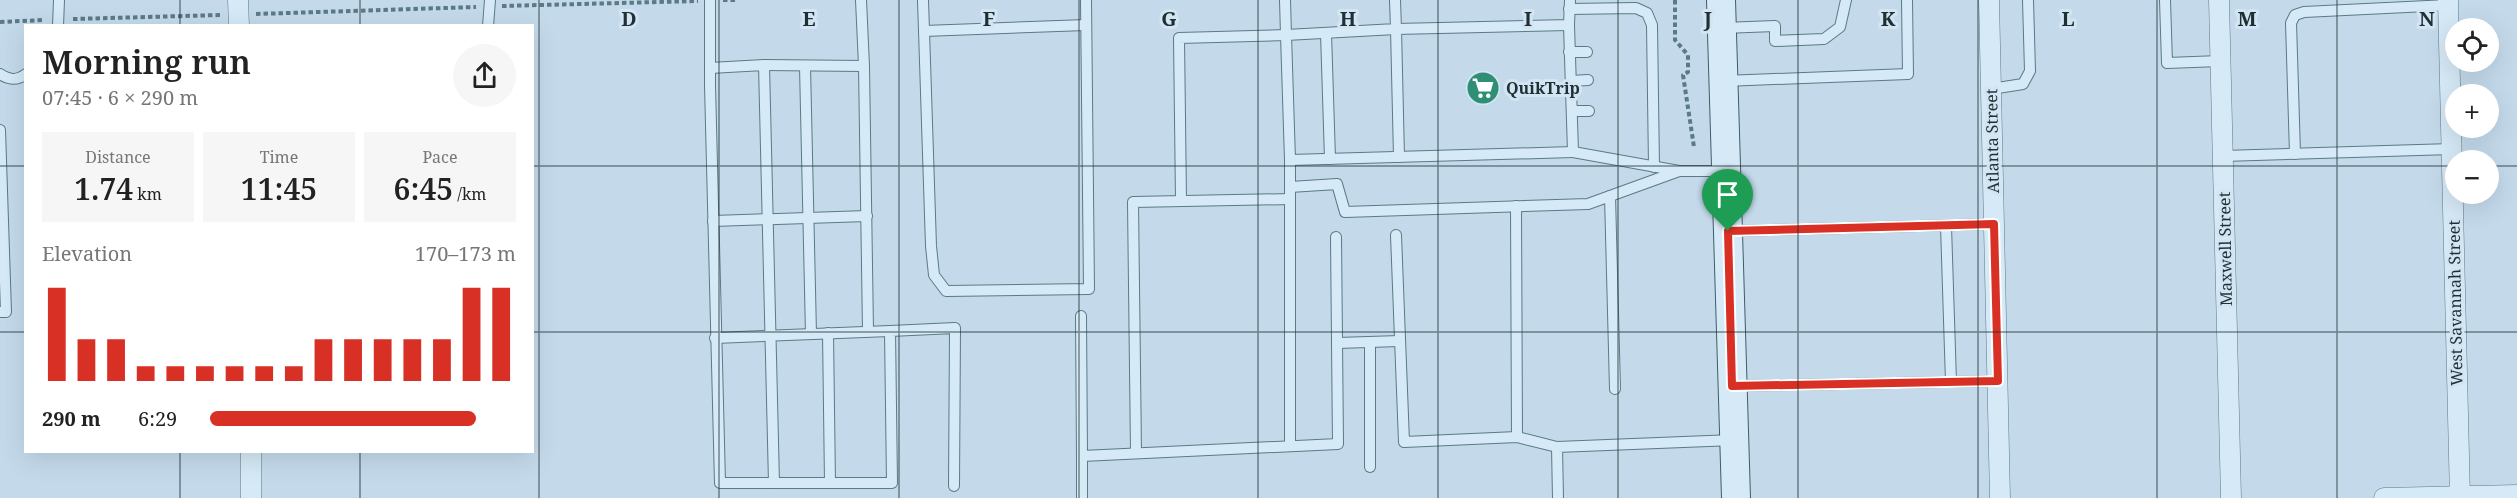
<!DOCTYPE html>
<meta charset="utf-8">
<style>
body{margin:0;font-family:"Noto Serif",serif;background:#f6f6f6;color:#222;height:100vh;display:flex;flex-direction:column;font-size:22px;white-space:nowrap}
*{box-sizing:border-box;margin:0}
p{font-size:20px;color:#767676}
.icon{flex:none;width:33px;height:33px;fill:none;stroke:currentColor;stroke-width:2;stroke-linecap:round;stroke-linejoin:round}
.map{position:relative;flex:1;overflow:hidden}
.details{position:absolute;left:24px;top:24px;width:510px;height:429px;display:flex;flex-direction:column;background:#fff;border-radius:0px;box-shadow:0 6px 24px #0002}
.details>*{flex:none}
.controls{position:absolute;left:2445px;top:18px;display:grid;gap:12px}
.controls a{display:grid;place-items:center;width:54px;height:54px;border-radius:50%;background:#fff;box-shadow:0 6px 24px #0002;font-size:30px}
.pin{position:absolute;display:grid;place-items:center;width:51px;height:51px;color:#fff;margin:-62px -26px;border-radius:50% 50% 50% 0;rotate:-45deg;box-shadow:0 0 6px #0007}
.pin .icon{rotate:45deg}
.round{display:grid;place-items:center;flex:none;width:63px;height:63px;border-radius:32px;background:#f6f6f6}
.head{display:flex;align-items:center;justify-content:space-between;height:102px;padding:0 18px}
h1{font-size:33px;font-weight:600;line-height:45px}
.metrics{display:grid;grid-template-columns:repeat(3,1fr);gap:9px;height:102px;padding:6px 18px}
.metrics div{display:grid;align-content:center;border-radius:0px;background:#f6f6f6;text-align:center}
.metrics b{font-size:30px;font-weight:600}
.metrics small{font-size:16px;font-weight:400}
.metrics p{font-size:16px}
.chart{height:168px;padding:12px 18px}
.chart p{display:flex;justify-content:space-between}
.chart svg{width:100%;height:108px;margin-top:6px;stroke:#d93025;stroke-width:6}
ul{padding:0 18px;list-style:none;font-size:20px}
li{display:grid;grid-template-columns:96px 72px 1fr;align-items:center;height:45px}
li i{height:15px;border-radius:8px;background:#d93025}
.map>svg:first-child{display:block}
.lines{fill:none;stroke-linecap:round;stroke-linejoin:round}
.service-casing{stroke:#5b7a84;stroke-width:12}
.minor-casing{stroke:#5b7a84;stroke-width:21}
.secondary-casing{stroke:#3f5d66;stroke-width:30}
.path{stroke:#5b7a84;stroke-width:4;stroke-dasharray:4.5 3;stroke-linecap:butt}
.service{stroke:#d6e9f6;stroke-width:10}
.minor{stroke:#d6e9f6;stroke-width:20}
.secondary{stroke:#d6e9f6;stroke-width:28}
.route-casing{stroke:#fff;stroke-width:12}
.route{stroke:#d93025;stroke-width:8}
.grid{fill:none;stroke:#1f3035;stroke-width:1.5;stroke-opacity:0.55}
.labels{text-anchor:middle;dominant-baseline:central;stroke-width:6;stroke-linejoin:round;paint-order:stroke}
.poi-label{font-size:16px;font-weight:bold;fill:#1f3035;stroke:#d3e5f3;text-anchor:start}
.street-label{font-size:16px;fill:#1f3035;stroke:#d3e5f3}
.grid-label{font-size:20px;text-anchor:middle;font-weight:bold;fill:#1f3035;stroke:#d3e5f3;stroke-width:6;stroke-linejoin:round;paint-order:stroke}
</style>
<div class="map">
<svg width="2517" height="498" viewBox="0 0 2517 498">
<rect width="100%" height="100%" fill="#c4daeb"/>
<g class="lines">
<!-- service casing -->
<g class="service-casing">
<g id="service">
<polyline points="710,0 710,85 720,483 892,483 890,331 955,328 954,486"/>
<polyline points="861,0 864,66"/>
<polyline points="923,0 931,246 934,275 946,291 1089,289 1086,0"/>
<polyline points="1285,0 1286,35 1396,29 1395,0"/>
<polyline points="2165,0 2167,63 2220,61"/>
<polyline points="1569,9 1636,8 1647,13 1652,25 1654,167"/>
<polyline points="1569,25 1573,152 1679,171 1725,171"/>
<polyline points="58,26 59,0"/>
<polyline points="488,26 490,0"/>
<polyline points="1723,28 1775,26 1775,41 1824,39 1840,27 1846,0"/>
<polyline points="924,31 1086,25"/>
<polyline points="1326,33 1330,159"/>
<polyline points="1569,52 1587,52"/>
<polyline points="764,65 864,66 868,331"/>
<polyline points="805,66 811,334"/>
<polyline points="710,68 764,65 774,483"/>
<path d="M 0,74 C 9,80 17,81 26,74"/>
<polyline points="1571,81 1588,80"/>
<polyline points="1724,81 1908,74 1907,0"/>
<polyline points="1991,89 2023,84 2030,71 2028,0"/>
<polyline points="1572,111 1589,111"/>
<polyline points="0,130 6,312 0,312"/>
<polyline points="2295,154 2291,23 2295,15 2304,12 2448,5"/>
<polyline points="2223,156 2452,149"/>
<polyline points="1399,157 1396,29 1569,25 1570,0"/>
<polyline points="1290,187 1337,184 1345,212 1588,204 1679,171"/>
<polyline points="1610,196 1615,389"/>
<polyline points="1181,200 1179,38 1286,35 1290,160 1573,152"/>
<polyline points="1516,206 1517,437"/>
<polyline points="713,221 867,216"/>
<polyline points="1946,226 1951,382"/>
<polyline points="1728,231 1994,224"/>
<polyline points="1396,235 1404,442 1517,437 1557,447"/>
<polyline points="1081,316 1082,456 1338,444 1336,237"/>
<polyline points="828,333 830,483"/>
<polyline points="715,338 890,331"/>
<polyline points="1370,342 1370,467"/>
<polyline points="1337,343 1400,341"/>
<polyline points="1733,386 1998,381"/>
<polyline points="1290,446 1290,160"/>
<polyline points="1136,453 1133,202 1290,199"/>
<polyline points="1082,456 1082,498"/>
<polyline points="1558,498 1557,447 1734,440"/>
</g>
</g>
<!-- minor casing -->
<g class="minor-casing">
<g id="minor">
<polyline points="238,0 239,26"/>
<polyline points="1989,0 2000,498"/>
<polyline points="2219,0 2231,498"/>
<polyline points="2448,0 2460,498"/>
<polyline points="251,452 251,498"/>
<polyline points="2384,498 2517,495"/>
</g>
</g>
<!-- secondary casing -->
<g class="secondary-casing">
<polyline id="secondary" points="1721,0 1736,498"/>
</g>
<!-- path -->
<g class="path">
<polyline points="723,0 738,0"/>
<polyline points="1675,0 1675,40 1688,55 1688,72 1683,75 1694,147"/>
<polyline points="502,6 698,1"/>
<polyline points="256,14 476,7"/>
<polyline points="73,19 221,15"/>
<polyline points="0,22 44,20"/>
</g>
<!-- service -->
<use href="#service" class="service"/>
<!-- minor -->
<use href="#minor" class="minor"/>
<!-- secondary -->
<use href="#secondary" class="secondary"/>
</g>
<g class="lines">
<!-- route casing -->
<g class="route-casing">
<polygon id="route" points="1994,224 1998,381 1732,386 1728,231"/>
</g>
<!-- route -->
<use href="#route" class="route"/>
</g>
<!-- grid -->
<path class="grid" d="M 180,0 L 180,26M 360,0 L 360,26M 539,0 L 539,498M 719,0 L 719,498M 899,0 L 899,498M 1079,0 L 1079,498M 1258,0 L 1258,498M 1438,0 L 1438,498M 1618,0 L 1618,498M 1798,0 L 1798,498M 1978,0 L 1978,498M 2157,0 L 2157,498M 2337,0 L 2337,498M 0,166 L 26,166M 532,166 L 2456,166M 2488,166 L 2517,166M 0,332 L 26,332M 532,332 L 2517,332M 180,452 L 180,498M 360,452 L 360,498"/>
<!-- icons -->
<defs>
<g id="supermarket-disc" transform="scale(1.725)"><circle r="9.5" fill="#2f8f74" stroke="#d3e5f3"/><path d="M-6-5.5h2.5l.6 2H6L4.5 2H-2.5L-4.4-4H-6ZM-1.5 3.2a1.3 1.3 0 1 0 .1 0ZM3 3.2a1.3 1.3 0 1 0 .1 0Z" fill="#fff"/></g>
</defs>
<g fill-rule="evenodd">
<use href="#supermarket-disc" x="1483" y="88"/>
</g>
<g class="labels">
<!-- poi labels -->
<g class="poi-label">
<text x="1506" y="88">QuikTrip</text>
</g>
<!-- street labels -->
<g class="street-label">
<text transform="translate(1992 141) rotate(-91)">Atlanta Street</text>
<text transform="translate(2225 249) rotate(-91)">Maxwell Street</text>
<text transform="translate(2455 303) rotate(-91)">West Savannah Street</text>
</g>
</g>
<g class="grid-label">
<text x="629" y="26">D</text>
<text x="809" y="26">E</text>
<text x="989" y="26">F</text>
<text x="1169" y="26">G</text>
<text x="1348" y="26">H</text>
<text x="1528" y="26">I</text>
<text x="1708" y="26">J</text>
<text x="1888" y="26">K</text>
<text x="2068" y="26">L</text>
<text x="2247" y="26">M</text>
<text x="2427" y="26">N</text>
</g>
</svg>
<div class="controls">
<a><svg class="icon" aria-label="locate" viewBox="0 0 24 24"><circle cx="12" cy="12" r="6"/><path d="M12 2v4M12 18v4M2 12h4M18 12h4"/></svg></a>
<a>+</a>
<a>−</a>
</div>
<div class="pin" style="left:1728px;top:231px;background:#1e9e55"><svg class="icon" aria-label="arrive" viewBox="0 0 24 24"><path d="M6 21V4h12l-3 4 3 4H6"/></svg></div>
<section class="details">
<div class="head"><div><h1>Morning run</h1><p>07:45 · 6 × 290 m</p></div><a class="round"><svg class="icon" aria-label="share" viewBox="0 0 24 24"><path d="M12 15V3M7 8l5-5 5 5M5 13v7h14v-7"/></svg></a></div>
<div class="metrics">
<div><p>Distance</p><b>1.74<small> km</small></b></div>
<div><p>Time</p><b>11:45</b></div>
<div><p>Pace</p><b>6:45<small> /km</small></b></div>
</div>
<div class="chart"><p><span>Elevation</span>170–173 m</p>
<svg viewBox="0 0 160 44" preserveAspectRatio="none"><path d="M5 44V6M15 44V27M25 44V27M35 44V38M45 44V38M55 44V38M65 44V38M75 44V38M85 44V38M95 44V27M105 44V27M115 44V27M125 44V27M135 44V27M145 44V6M155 44V6"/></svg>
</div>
<ul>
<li><b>290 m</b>6:29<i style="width:87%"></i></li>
</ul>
</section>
</div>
